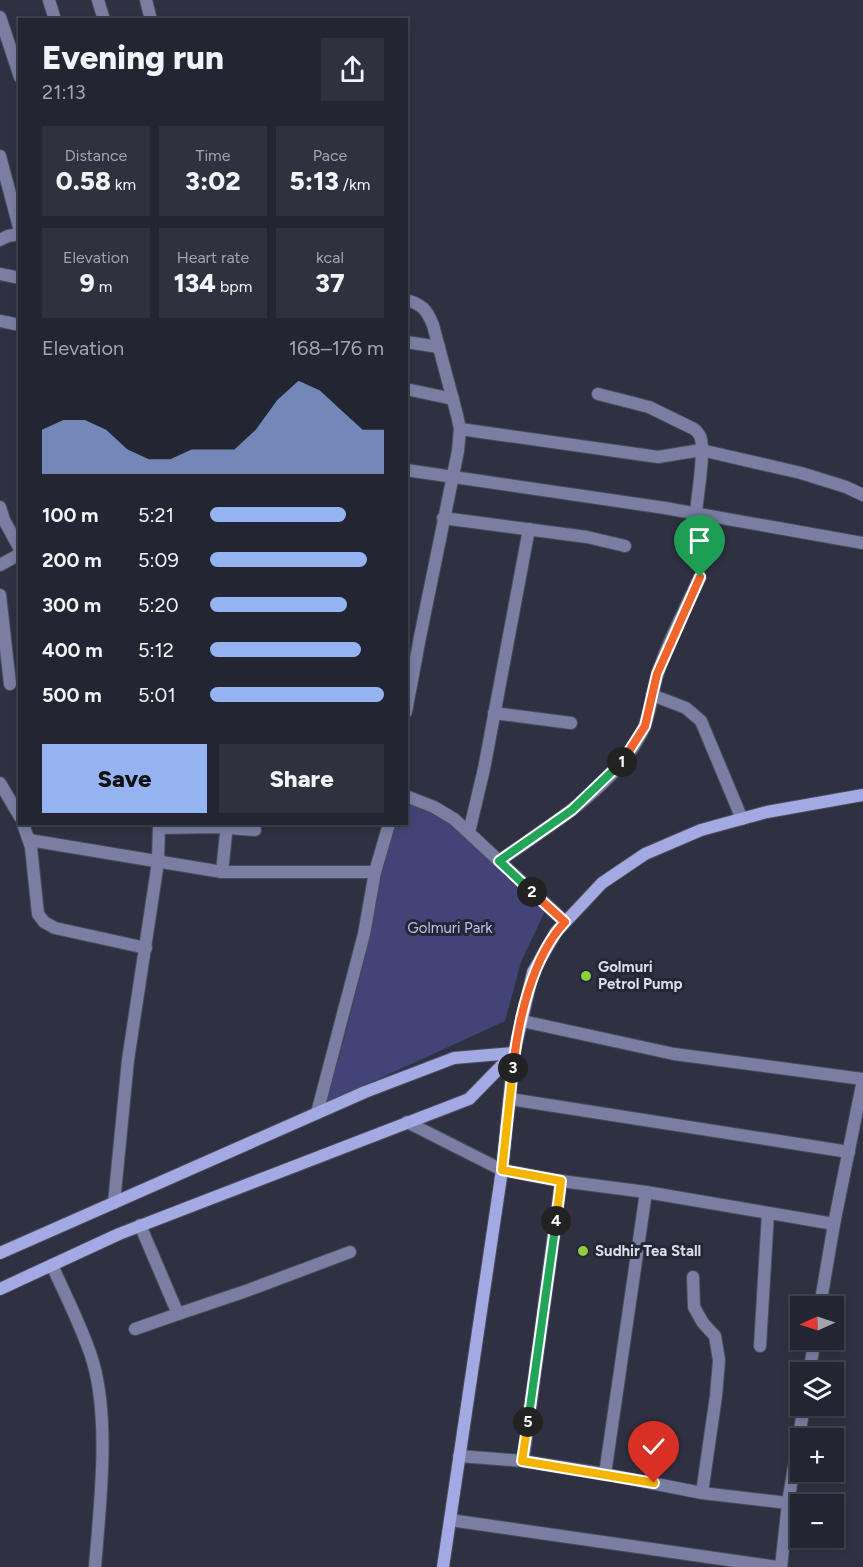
<!DOCTYPE html>
<meta charset="utf-8">
<style>
body{margin:0;font-family:Figtree,sans-serif;background:#2f313e;color:#f1f3f6;height:100vh;display:flex;flex-direction:column;font-size:22px;white-space:nowrap}
*{box-sizing:border-box;margin:0}
p{font-size:20px;color:#a3a5ac}
.icon{flex:none;width:33px;height:33px;fill:none;stroke:currentColor;stroke-width:2;stroke-linecap:round;stroke-linejoin:round}
.map{position:relative;flex:1;overflow:hidden}
.panel{position:absolute;left:18px;top:18px;width:390px;height:807px;display:flex;flex-direction:column;background:#232532;border-radius:0px;box-shadow:0 3px 9px #0003,0 0 0 2px #40424d}
.panel>*{flex:none}
.needle{width:39px;rotate:267deg}
.fabs{position:absolute;left:790px;top:1296px;display:grid;gap:12px}
.fabs a{display:grid;place-items:center;width:54px;height:54px;border-radius:0px;background:#232532;box-shadow:0 3px 9px #0003,0 0 0 2px #40424d;font-size:30px}
.pin{position:absolute;display:grid;place-items:center;width:51px;height:51px;color:#fff;margin:-62px -26px;border-radius:50% 50% 50% 0;rotate:-45deg;box-shadow:0 0 6px #0007}
.pin .icon{rotate:45deg}
.km{position:absolute;width:30px;height:30px;margin:-15px;border-radius:50%;background:#222;color:#fff;font-size:16px;line-height:30px;text-align:center}
.round{display:grid;place-items:center;flex:none;width:63px;height:63px;border-radius:0px;background:#2f313e}
.summary{display:flex;align-items:center;justify-content:space-between;height:102px;padding:0 24px}
h1{font-size:33px;font-weight:800;line-height:45px}
.metrics{display:grid;grid-template-columns:repeat(3,1fr);gap:9px;height:102px;padding:6px 24px}
.metrics div{display:grid;align-content:center;border-radius:0px;background:#2f313e;text-align:center}
.metrics b{font-size:26px;font-weight:800}
.metrics small{font-size:16px;font-weight:400}
.metrics p{font-size:16px}
.chart{height:168px;padding:12px 24px}
.chart p{display:flex;justify-content:space-between}
.chart svg{width:100%;height:108px;margin-top:6px;fill:#95b2f1;opacity:.7}
.action{display:flex;gap:12px;margin-top:auto;padding:12px 24px}
.action a{flex:1;height:69px;border-radius:0px;background:#95b2f1;color:#111;font-size:24px;font-weight:800;line-height:69px;text-align:center}
.action a+a{background:#2f313e;color:#f1f3f6}
ul{padding:0 24px;list-style:none;font-size:20px}
li{display:grid;grid-template-columns:96px 72px 1fr;align-items:center;height:45px}
li i{height:15px;border-radius:8px;background:#95b2f1}
.map>svg:first-child{display:block}
.green{fill:#424477}
.lines{fill:none;stroke-linecap:round;stroke-linejoin:round}
.street-casing{stroke:#4b4d5d;stroke-width:14}
.secondary-casing{stroke:#4b4d5d;stroke-width:14}
.street{stroke:#7a7ea2;stroke-width:12}
.secondary{stroke:#a3a9e2;stroke-width:12}
.split-1-casing{stroke:#fff;stroke-width:12}
.split-2-casing{stroke:#fff;stroke-width:12}
.split-3-casing{stroke:#fff;stroke-width:12}
.split-4-casing{stroke:#fff;stroke-width:12}
.split-5-casing{stroke:#fff;stroke-width:12}
.split-6-casing{stroke:#fff;stroke-width:12}
.split-1{stroke:#f0652b;stroke-width:8}
.split-2{stroke:#22a559;stroke-width:8}
.split-3{stroke:#f0652b;stroke-width:8}
.split-4{stroke:#f5b400;stroke-width:8}
.split-5{stroke:#22a559;stroke-width:8}
.split-6{stroke:#f5b400;stroke-width:8}
.poi-dot{fill:#91cd3f;stroke:#252737;stroke-width:2}
.labels{text-anchor:middle;dominant-baseline:central;stroke-width:6;stroke-linejoin:round;paint-order:stroke}
.park-label{font-size:15px;fill:#bcc1ec;stroke:#252737}
.poi-label{font-size:15px;font-weight:bold;fill:#dbdde8;stroke:#252737;text-anchor:start}
</style>
<div class="map">
<svg width="863" height="1567" viewBox="0 0 863 1567">
<rect width="100%" height="100%" fill="#2f3142"/>
<!-- green -->
<polygon class="green" points="407,802 452,824 546,909 521,962 505,1021 324,1104 344,1039 364,961 392,824 406,824"/>
<g class="lines">
<!-- street casing -->
<g class="street-casing">
<g id="street">
<polyline points="49,0 55,20"/>
<polyline points="98,0 104,20"/>
<polyline points="146,0 151,20"/>
<polyline points="0,17 20,77"/>
<polyline points="0,156 20,231"/>
<polyline points="0,240 8,236 20,234"/>
<polyline points="0,274 20,278"/>
<path d="M 406,300 C 422,304 427,310 433,325 L 457,415 L 460,429 L 458,451 L 420,637 L 406,712"/>
<polyline points="0,321 20,325"/>
<polyline points="406,342 439,347"/>
<polyline points="406,389 453,399"/>
<path d="M 598,394 L 649,407 L 694,429 C 697,431 698,433 700,436 C 706,449 697,497 696,513"/>
<polyline points="460,429 658,457 701,450 801,473 846,487 863,495"/>
<polyline points="406,470 665,508 863,543"/>
<polyline points="0,507 4,520 20,549"/>
<polyline points="443,518 587,537 625,546"/>
<polyline points="0,565 20,554"/>
<polyline points="0,595 10,684"/>
<polyline points="652,695 686,708 701,721 742,819"/>
<polyline points="494,713 571,723"/>
<polyline points="0,783 20,817"/>
<polyline points="406,796 434,807 454,819 565,922"/>
<polyline points="23,824 31,847 38,914 44,922 55,928 146,948"/>
<polyline points="159,828 215,827 255,830"/>
<polyline points="469,832 484,769 529,529"/>
<polyline points="29,840 222,872 375,872"/>
<path d="M 499,861 C 549,826 612,789 641,734 C 651,716 651,693 658,673 C 668,640 686,608 700,577"/>
<polyline points="222,872 227,824"/>
<polyline points="522,1021 674,1054 863,1079"/>
<polyline points="510,1099 849,1152"/>
<polyline points="317,1113 364,934 375,872 389,824"/>
<polyline points="407,1122 502,1170 561,1181 646,1192 834,1224"/>
<polyline points="114,1203 128,1060 158,862 159,824"/>
<polyline points="140,1225 178,1314 246,1291 350,1252"/>
<path d="M 52,1265 C 65,1295 84,1331 93,1362 C 110,1421 100,1505 95,1567"/>
<polyline points="693,1277 694,1307 703,1323 715,1336 719,1360 716,1396 702,1493"/>
<polyline points="820,1306 834,1224 863,1080"/>
<polyline points="135,1329 178,1314"/>
<polyline points="760,1346 768,1213"/>
<polyline points="809,1372 815,1340"/>
<polyline points="459,1456 523,1461 605,1474 702,1493 788,1503"/>
<polyline points="523,1461 561,1181"/>
<polyline points="605,1474 646,1192"/>
<polyline points="450,1520 777,1567"/>
<polyline points="781,1567 788,1503 804,1406"/>
</g>
</g>
<!-- secondary casing -->
<g class="secondary-casing">
<g id="secondary">
<polyline points="0,1253 365,1092 454,1058 514,1053"/>
<polyline points="0,1289 119,1234 469,1099 514,1053"/>
<polyline points="443,1567 502,1170 514,1053 533,972 556,932 602,883 645,854 701,830 767,812 863,795"/>
</g>
</g>
<!-- street -->
<use href="#street" class="street"/>
<!-- secondary -->
<use href="#secondary" class="secondary"/>
</g>
<g class="lines">
<!-- split-1 casing -->
<g class="split-1-casing">
<polyline id="split-1" points="622,762 645,726 657,674 700,577"/>
</g>
<!-- split-2 casing -->
<g class="split-2-casing">
<polyline id="split-2" points="532,892 499,861 572,810 622,762"/>
</g>
<!-- split-3 casing -->
<g class="split-3-casing">
<path id="split-3" d="M 513,1068 C 518,1021 532,957 565,922 L 532,892"/>
</g>
<!-- split-4 casing -->
<g class="split-4-casing">
<polyline id="split-4" points="513,1068 502,1170 561,1181 556,1221"/>
</g>
<!-- split-5 casing -->
<g class="split-5-casing">
<polyline id="split-5" points="528,1422 556,1221"/>
</g>
<!-- split-6 casing -->
<g class="split-6-casing">
<polyline id="split-6" points="528,1422 522,1461 654,1483"/>
</g>
<!-- split-1 -->
<use href="#split-1" class="split-1"/>
<!-- split-2 -->
<use href="#split-2" class="split-2"/>
<!-- split-3 -->
<use href="#split-3" class="split-3"/>
<!-- split-4 -->
<use href="#split-4" class="split-4"/>
<!-- split-5 -->
<use href="#split-5" class="split-5"/>
<!-- split-6 -->
<use href="#split-6" class="split-6"/>
</g>
<!-- markers -->
<g class="poi-dot">
<circle cx="586" cy="976" r="6"/>
<circle cx="583" cy="1251" r="6"/>
</g>
<g class="labels">
<!-- park labels -->
<g class="park-label">
<text x="450" y="928">Golmuri Park</text>
</g>
<!-- poi labels -->
<g class="poi-label">
<text x="598" y="967">Golmuri<tspan x="598" dy="17">Petrol Pump</tspan></text>
<text x="595" y="1251">Sudhir Tea Stall</text>
</g>
</g>
</svg>
<div class="fabs">
<a><svg class="needle" viewBox="-14 -14 28 28"><path d="M0-13l5 13h-10z" fill="#e53935"/><path d="M0 13l5-13h-10z" fill="#a3a5ac"/></svg></a>
<a><svg class="icon" aria-label="layers" viewBox="0 0 24 24"><path d="M12 4l9 5-9 5-9-5zM3 14l9 5 9-5"/></svg></a>
<a>+</a>
<a>−</a>
</div>
<div class="pin" style="left:700px;top:577px;background:#1e9e55"><svg class="icon" aria-label="arrive" viewBox="0 0 24 24"><path d="M6 21V4h12l-3 4 3 4H6"/></svg></div>
<div class="pin" style="left:654px;top:1483px;background:#d93025"><svg class="icon" aria-label="check" viewBox="0 0 24 24"><path d="M5 12l5 5 9-10"/></svg></div>
<b class="km" style="left:622px;top:762px">1</b>
<b class="km" style="left:532px;top:892px">2</b>
<b class="km" style="left:513px;top:1068px">3</b>
<b class="km" style="left:556px;top:1221px">4</b>
<b class="km" style="left:528px;top:1422px">5</b>
<section class="panel">
<div class="summary"><div><h1>Evening run</h1><p>21:13</p></div><a class="round"><svg class="icon" aria-label="share" viewBox="0 0 24 24"><path d="M12 15V3M7 8l5-5 5 5M5 13v7h14v-7"/></svg></a></div>
<div class="metrics">
<div><p>Distance</p><b>0.58<small> km</small></b></div>
<div><p>Time</p><b>3:02</b></div>
<div><p>Pace</p><b>5:13<small> /km</small></b></div>
</div>
<div class="metrics">
<div><p>Elevation</p><b>9<small> m</small></b></div>
<div><p>Heart rate</p><b>134<small> bpm</small></b></div>
<div><p>kcal</p><b>37</b></div>
</div>
<div class="chart"><p><span>Elevation</span>168–176 m</p>
<svg viewBox="0 0 160 44" preserveAspectRatio="none"><path d="M0 44V26L10 22L20 22L30 26L40 34L50 38L60 38L70 34L80 34L90 34L100 26L110 14L120 6L130 10L140 18L150 26L160 26V44z"/></svg>
</div>
<ul>
<li><b>100 m</b>5:21<i style="width:78%"></i></li>
<li><b>200 m</b>5:09<i style="width:90%"></i></li>
<li><b>300 m</b>5:20<i style="width:79%"></i></li>
<li><b>400 m</b>5:12<i style="width:87%"></i></li>
<li><b>500 m</b>5:01<i style="width:100%"></i></li>
</ul>
<div class="action"><a>Save</a><a>Share</a></div>
</section>
</div>
